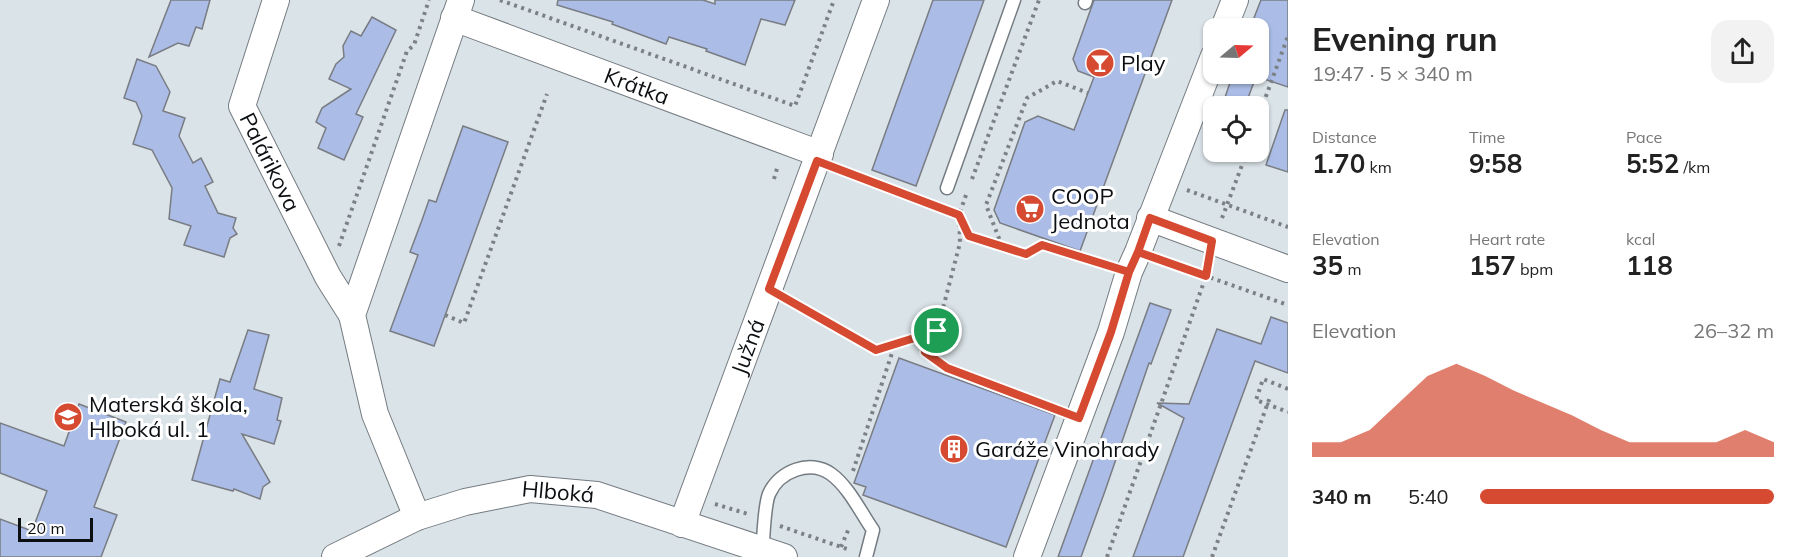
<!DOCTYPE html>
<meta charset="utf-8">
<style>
body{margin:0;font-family:Mulish,sans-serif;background:#f2f2f2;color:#222;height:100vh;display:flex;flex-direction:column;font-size:22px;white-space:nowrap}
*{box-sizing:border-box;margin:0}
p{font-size:20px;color:#767676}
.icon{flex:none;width:33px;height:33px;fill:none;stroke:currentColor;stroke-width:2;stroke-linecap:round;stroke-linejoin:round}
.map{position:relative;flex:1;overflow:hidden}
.panel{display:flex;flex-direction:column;background:#fff;width:510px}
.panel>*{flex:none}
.needle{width:39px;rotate:71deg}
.fabs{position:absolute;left:1203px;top:18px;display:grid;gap:12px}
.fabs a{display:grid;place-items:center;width:66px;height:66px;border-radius:12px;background:#fff;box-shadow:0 2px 4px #0004;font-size:30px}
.scale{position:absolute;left:18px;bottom:15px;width:75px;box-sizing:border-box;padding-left:6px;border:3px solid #0c0f11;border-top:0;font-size:16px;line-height:21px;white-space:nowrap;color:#0c0f11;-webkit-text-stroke:4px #fff;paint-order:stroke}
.pin{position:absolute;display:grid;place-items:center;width:51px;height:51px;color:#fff;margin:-26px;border:3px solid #fff;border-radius:50%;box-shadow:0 2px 6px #0007}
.round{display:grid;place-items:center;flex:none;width:63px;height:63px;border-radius:18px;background:#f2f2f2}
.summary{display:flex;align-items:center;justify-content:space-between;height:102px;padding:0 24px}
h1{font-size:33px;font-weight:700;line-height:45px}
.figures{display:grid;grid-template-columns:repeat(3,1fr);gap:9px;height:102px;padding:6px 24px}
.figures div{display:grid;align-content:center}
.figures b{font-size:26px;font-weight:700}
.figures small{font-size:16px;font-weight:400}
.figures p{font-size:16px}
.chart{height:168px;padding:12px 24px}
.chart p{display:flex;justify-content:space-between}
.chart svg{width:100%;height:108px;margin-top:6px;fill:#d54a31;opacity:.7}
ul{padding:0 24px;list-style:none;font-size:20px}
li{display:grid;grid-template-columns:96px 72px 1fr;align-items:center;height:45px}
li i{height:15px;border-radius:8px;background:#d54a31}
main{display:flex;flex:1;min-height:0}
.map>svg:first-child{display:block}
.building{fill:#abbde6;stroke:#797c83;stroke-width:1.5}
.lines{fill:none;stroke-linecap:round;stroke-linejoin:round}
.service-casing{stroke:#757c81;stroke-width:15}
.minor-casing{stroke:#757c81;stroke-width:28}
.path{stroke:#7b8185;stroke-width:4;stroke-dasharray:3 4.5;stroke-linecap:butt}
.service{stroke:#fff;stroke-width:12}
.minor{stroke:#fff;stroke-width:26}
.route-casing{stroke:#fff;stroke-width:12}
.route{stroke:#d54a31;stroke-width:8}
.labels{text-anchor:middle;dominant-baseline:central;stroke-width:6;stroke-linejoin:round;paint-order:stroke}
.poi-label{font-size:22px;fill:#0c0f11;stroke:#fff;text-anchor:start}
.street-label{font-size:22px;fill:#0c0f11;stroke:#fff}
</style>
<main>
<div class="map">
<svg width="1288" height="557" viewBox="0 0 1288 557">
<rect width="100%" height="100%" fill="#dae3e8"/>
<!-- building -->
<g class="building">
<polygon points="171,0 210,0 202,29 196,27 189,46 178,43 149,57"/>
<polygon points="558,0 703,0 715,4 715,0 795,0 785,25 761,19 745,65 706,51 707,49 669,37 666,44 612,24 613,22 557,5"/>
<polygon points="933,0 984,0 916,186 872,170"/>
<polygon points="1094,0 1172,0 1080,251 1000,223 994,210 1025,122 1038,116 1074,130 1094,77 1078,71 1073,59"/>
<polygon points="1261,0 1288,0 1288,87 1258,77 1258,28 1250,28"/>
<polygon points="372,17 396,30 356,114 363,117 344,160 318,148 326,128 316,122 322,108 351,89 329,79 336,64 344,57 343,46 351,31 361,36"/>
<polygon points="137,59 156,66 170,92 163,111 185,118 179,136 193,163 201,158 213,182 205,186 218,213 236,218 233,228 237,234 230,238 224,257 184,245 191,226 169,219 172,188 152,150 133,144 142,116 136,102 124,98"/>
<polygon points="1233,74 1257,74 1245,106 1222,106"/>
<polygon points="1285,110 1288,110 1288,172 1266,165"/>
<polygon points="463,126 508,142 434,346 390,331 418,255 410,252 422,220 429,200 436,202"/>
<polygon points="1150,303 1171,310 1151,364 1149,363 1105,491 1081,557 1058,557"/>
<polygon points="1271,317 1288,323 1288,373 1255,361 1183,557 1133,557 1184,418 1157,403 1189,404 1217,329 1261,344"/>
<polygon points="248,330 269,335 254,389 282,398 277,420 281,421 274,444 242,434 270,482 263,487 260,499 234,489 233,491 192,480 220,379 230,382"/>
<polygon points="899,358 1055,415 1006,547 863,495 866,487 854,483"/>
<polygon points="79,404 126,422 94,507 117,515 101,557 0,557 0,519 32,531 47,491 0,473 0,423 64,446"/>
</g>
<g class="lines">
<!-- service casing -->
<g class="service-casing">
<g id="service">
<polyline points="1085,3 1086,0"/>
<polyline points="947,188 1014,0"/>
<path d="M 762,550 C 764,536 764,506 769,494 C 779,471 810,459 831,474 C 849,487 861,513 873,530 L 866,557"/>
</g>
</g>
<!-- minor casing -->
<g class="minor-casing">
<g id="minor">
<path id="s1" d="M 276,0 L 242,106 L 328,277 L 352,315"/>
<path id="s2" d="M 454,18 L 820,154"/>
<polyline points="1224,28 1235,0"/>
<polyline points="1150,218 1288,269"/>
<polyline points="417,517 375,414 352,315 461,0"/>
<path id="s3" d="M 682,524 L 876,0"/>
<path id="s4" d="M 335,557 L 417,517 L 465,502 L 530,489 L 597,495 L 784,557"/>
<polyline points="1027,557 1111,332 1129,272 1138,252 1214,56"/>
</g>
</g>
<!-- path -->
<g class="path">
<polyline points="500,0 795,106 834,0"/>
<polyline points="1258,118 1288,36"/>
<polyline points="839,170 959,215 969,236 1026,254 1042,245 1105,264"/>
<polyline points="774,179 778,165"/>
<polyline points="972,179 1039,0"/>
<polyline points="1187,190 1288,227"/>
<polyline points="966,195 959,215 960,243 937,331 925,352 947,368 1058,410"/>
<polyline points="1222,218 1247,152"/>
<polyline points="339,246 407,51 414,45 429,0"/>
<polyline points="1002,246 986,205 1027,98 1057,81 1088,93"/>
<polyline points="1161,260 1288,305"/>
<polyline points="790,301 876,349 936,332"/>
<polyline points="445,315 464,323 547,94"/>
<polyline points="1288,389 1263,379 1256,400 1288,412"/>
<polyline points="853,471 895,344"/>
<polyline points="715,504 748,514"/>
<polyline points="780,526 850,550"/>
<polyline points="841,547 849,528"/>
<polyline points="1107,557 1206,276 1208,266"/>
<polyline points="1212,557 1270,397"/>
</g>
<!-- service -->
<use href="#service" class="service"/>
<!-- minor -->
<use href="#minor" class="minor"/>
</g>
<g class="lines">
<!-- route casing -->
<g class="route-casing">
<polyline id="route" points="937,331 876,350 769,289 817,161 959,215 969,236 1026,254 1042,245 1129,272 1138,252 1206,276 1212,241 1150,218 1138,252 1129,272 1111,332 1079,418 947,368 925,352 937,331"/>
</g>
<!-- route -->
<use href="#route" class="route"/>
</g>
<!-- icons -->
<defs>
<g id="bar-disc" transform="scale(1.5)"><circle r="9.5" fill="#d54a31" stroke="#fff"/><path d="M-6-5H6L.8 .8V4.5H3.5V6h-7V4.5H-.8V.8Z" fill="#fff"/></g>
<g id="supermarket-disc" transform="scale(1.5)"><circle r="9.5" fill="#d54a31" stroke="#fff"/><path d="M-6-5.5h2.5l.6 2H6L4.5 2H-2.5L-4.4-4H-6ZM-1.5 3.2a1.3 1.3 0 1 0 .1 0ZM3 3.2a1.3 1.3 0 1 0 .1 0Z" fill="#fff"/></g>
<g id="school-disc" transform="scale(1.5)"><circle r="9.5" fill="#d54a31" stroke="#fff"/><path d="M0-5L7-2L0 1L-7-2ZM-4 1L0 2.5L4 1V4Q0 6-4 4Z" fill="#fff"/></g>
<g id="building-disc" transform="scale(1.5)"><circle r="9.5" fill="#d54a31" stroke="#fff"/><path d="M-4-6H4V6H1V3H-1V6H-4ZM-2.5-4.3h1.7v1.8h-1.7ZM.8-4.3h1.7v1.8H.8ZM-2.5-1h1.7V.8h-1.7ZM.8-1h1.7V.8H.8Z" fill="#fff"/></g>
</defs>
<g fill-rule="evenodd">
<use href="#bar-disc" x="1100" y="63"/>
<use href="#supermarket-disc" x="1030" y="209"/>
<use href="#school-disc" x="68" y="417"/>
<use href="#building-disc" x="954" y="449"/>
</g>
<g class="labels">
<!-- poi labels -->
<g class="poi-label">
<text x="1121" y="63">Play</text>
<text x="1051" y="196">COOP<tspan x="1051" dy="25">Jednota</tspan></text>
<text x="89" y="404">Materská škola,<tspan x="89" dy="25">Hlboká ul. 1</tspan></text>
<text x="975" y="449">Garáže Vinohrady</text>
</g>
<!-- street labels -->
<g class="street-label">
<text stroke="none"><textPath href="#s2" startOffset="195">Krátka</textPath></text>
<text stroke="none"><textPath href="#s1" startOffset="174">Palárikova</textPath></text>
<text stroke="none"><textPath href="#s3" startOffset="189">Južná</textPath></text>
<text stroke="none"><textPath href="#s4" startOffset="236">Hlboká</textPath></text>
</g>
</g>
</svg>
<div class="fabs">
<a><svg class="needle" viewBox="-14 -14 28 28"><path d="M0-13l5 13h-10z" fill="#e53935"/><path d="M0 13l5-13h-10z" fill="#767676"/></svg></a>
<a><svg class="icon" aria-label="locate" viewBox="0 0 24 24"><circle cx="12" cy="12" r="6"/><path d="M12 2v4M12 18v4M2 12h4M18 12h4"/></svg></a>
</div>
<div class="scale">20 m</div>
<div class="pin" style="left:937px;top:331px;background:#1e9e55"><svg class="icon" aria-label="arrive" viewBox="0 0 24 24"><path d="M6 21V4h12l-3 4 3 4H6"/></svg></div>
</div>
<section class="panel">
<div class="summary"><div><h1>Evening run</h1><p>19:47 · 5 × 340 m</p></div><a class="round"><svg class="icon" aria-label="share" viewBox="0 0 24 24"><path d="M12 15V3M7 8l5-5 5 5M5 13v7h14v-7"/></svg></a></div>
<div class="figures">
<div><p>Distance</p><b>1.70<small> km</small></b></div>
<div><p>Time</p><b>9:58</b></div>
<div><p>Pace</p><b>5:52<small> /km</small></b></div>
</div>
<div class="figures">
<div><p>Elevation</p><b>35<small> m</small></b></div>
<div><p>Heart rate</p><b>157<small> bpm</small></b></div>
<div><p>kcal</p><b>118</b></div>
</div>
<div class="chart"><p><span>Elevation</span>26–32 m</p>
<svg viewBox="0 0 160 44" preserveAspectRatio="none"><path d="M0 44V38L10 38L20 33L30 22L40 11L50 6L60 11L70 17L80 22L90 27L100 33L110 38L120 38L130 38L140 38L150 33L160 38V44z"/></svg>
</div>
<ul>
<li><b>340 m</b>5:40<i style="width:100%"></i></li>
</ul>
</section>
</main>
